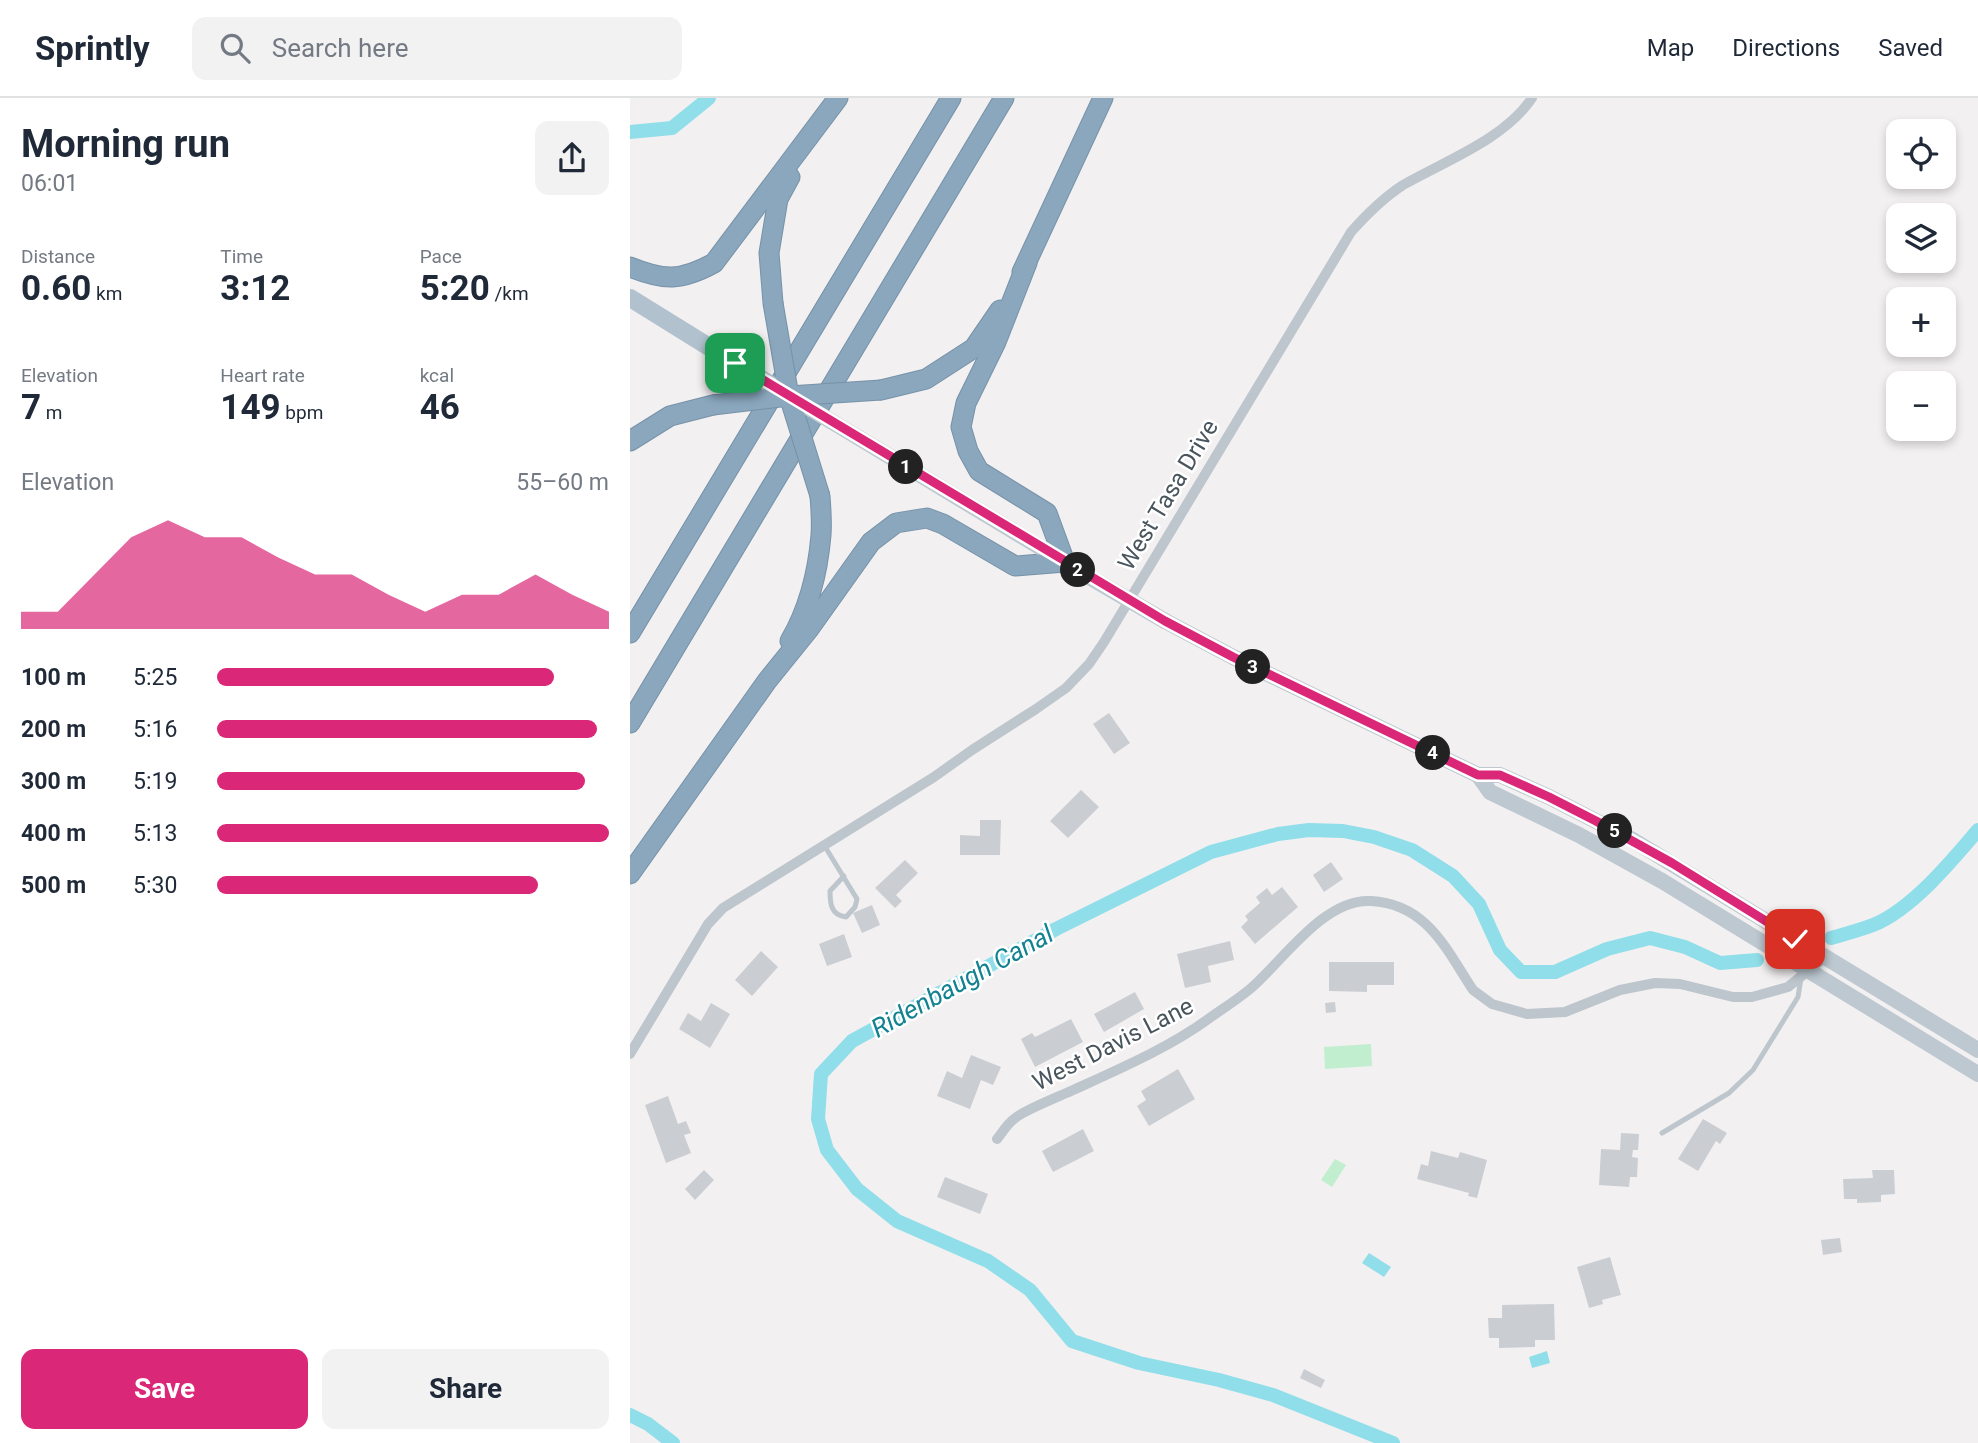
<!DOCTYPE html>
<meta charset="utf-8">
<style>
body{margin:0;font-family:Roboto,sans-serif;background:#f2f2f3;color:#1f2937;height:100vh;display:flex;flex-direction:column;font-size:26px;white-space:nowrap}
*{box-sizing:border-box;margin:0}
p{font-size:23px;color:#747a83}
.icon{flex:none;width:38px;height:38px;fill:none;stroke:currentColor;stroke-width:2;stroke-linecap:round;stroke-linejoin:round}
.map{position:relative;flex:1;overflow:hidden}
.sheet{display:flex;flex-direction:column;background:#fff;width:630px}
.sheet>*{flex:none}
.fabs{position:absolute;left:1256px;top:21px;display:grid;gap:14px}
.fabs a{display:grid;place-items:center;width:70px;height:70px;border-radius:14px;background:#fff;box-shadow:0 4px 10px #0003;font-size:35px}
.pin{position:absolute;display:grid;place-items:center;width:60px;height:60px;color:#fff;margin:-30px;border-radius:14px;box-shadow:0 4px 10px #0006}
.km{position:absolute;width:35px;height:35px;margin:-18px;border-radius:50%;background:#222;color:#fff;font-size:19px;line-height:35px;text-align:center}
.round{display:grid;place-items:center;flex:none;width:74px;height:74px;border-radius:14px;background:#f2f2f3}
.headline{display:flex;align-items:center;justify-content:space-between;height:119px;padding:0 21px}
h1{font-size:38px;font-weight:700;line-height:52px}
.figures{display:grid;grid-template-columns:repeat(3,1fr);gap:10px;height:119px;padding:7px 21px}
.figures div{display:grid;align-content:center}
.figures b{font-size:35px;font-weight:700}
.figures small{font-size:19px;font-weight:400}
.figures p{font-size:19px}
.chart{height:196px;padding:14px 21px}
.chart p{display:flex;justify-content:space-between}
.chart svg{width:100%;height:126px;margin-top:7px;fill:#db2777;opacity:.7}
.cta{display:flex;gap:14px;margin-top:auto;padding:14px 21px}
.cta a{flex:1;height:80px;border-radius:14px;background:#db2777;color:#fff;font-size:28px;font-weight:700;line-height:80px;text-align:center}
.cta a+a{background:#f2f2f3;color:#1f2937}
ul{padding:0 21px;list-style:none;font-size:23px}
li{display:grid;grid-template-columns:112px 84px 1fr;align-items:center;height:52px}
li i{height:18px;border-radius:9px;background:#db2777}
header{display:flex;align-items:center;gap:42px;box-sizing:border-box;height:98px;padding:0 35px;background:#fff;border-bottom:2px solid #e0e1e3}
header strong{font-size:33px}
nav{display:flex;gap:38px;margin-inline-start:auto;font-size:24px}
.search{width:490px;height:63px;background:#f2f2f3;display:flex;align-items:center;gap:18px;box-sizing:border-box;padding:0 24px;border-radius:14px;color:#747a83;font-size:26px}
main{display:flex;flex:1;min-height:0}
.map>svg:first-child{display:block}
.green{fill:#c1eecf}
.water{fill:#90dee9}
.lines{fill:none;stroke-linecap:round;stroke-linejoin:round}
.canal{stroke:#90dee9;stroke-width:14}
.building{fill:#caced3}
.motorway-casing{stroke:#7692a8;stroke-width:21}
.service{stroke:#bdc6cc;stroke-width:5}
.minor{stroke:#bdc6cc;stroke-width:10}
.secondary{stroke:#bdc8d1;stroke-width:16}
.primary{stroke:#b1c2ce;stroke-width:18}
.motorway{stroke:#8aa7bd;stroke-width:19}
.motorway-bridge-casing{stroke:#7692a8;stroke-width:21;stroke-linecap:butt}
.secondary-bridge{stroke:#bdc8d1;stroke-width:16}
.primary-bridge{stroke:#b1c2ce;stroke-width:18}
.motorway-bridge{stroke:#8aa7bd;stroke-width:19}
.route-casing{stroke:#fff;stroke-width:14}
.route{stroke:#db2777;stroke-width:9}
.labels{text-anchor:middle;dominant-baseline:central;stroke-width:5;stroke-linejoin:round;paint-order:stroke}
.street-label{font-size:24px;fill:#49555d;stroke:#fff}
.water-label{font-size:26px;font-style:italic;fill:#128190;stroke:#fff}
</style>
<header>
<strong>Sprintly</strong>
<div class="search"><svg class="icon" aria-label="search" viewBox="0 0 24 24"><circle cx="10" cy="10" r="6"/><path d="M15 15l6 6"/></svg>Search here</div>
<nav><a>Map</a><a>Directions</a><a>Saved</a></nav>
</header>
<main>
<section class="sheet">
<div class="headline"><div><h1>Morning run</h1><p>06:01</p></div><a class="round"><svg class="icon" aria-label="share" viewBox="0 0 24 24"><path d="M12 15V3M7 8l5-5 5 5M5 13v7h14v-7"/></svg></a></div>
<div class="figures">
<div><p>Distance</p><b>0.60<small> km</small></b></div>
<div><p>Time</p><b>3:12</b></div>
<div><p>Pace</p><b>5:20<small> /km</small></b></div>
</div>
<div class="figures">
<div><p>Elevation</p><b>7<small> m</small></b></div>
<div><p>Heart rate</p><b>149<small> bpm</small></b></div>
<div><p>kcal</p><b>46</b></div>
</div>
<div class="chart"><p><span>Elevation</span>55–60 m</p>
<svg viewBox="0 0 160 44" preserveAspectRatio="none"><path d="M0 44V38L10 38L20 25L30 12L40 6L50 12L60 12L70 19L80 25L90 25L100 32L110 38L120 32L130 32L140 25L150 32L160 38V44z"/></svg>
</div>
<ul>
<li><b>100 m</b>5:25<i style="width:86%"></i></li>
<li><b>200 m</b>5:16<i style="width:97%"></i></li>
<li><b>300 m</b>5:19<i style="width:94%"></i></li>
<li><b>400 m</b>5:13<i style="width:100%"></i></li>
<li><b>500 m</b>5:30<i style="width:82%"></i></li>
</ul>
<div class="cta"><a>Save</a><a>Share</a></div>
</section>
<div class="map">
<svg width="1348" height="1345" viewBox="0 0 1348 1345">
<rect width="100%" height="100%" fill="#f3f0f1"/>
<!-- green -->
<g class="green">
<polygon points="741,946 742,968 695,971 694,949"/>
<polygon points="705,1061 716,1067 702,1089 691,1082"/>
</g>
<!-- water -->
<g class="water">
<polygon points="739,1155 761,1169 754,1179 732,1165"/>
<polygon points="917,1253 920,1265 902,1270 899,1259"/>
</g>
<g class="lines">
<!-- canal -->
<g class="canal">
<polyline points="0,34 42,30 79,0"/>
<path d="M 1201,840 C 1215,836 1230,832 1243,827 C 1281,812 1322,763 1348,732"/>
<polyline points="0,1317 18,1326 43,1345"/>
<polyline points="763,1345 643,1297 589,1282 509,1265 442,1243 400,1192 358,1163 267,1123 227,1091 197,1052 188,1021 191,976 222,943 426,831 581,754 648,736 679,732 713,733 744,739 782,752 823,778 849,806 870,852 891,874 925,874 977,851 1020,840 1055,849 1090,865 1127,862"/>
</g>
</g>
<!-- building -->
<g class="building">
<polygon points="479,615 500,645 484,656 463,626"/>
<polygon points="451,692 469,709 438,740 420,723"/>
<polygon points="350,722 371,722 370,757 330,757 330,737 350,738"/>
<polygon points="275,762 288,775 266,797 272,803 265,810 245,790"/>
<polygon points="701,764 713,781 694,794 683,777"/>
<polygon points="652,789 668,809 625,846 611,829 618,822 615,818 630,805 626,799 637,790 642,797"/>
<polygon points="242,807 250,827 232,835 223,815"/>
<polygon points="214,836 222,859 197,868 189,846"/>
<polygon points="600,843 604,862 578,868 581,884 555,890 547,856"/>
<polygon points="131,853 148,869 122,898 105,882"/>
<polygon points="699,864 764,864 764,887 737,887 737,894 699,893"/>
<polygon points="505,894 514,911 474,934 464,916"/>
<polygon points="705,904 706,914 696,915 695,905"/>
<polygon points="81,905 100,916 80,950 49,931 58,915 71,923"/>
<polygon points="441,921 453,944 405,969 391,941 402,935 405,939"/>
<polygon points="341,957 371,969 363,987 351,982 340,1011 307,998 317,973 332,980"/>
<polygon points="548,971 565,1001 519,1028 507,1008 516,1002 511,993"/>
<polygon points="38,998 48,1026 56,1023 61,1035 54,1037 61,1055 36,1065 15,1007"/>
<polygon points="1073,1021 1097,1035 1090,1046 1086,1043 1068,1073 1048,1061"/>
<polygon points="453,1031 464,1053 423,1074 412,1053"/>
<polygon points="991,1035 1009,1036 1008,1052 1003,1052 1002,1059 1008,1060 1007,1079 1000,1079 999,1089 969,1087 971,1051 990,1052"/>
<polygon points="801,1053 828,1060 830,1054 857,1062 847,1100 838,1098 839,1095 787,1081 791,1066 798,1068"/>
<polygon points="74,1072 84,1082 65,1102 55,1091"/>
<polygon points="1242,1072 1264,1072 1265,1096 1251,1097 1251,1104 1227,1105 1227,1101 1214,1101 1213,1081 1243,1080"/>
<polygon points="315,1079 358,1096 350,1116 307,1099"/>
<polygon points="1210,1140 1212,1154 1193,1157 1191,1142"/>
<polygon points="980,1159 991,1197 972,1202 973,1206 959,1210 947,1169"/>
<polygon points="924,1206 925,1242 905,1242 905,1249 869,1250 869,1240 859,1240 858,1220 872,1220 872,1207"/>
<polygon points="674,1271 695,1282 691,1290 670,1280"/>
</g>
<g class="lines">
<!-- motorway casing -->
<g class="motorway-casing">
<g id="motorway">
<path d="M 0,169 C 34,183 51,183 84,165 L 208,0"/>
<polyline points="392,174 473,0"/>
<polyline points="143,205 139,155 148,101 160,79"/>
<polyline points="251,292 296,281 344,250 370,212"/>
<polyline points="0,343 40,318 83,307"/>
<polyline points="0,535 321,0"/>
<path d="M 160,543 C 178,512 188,473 191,437 C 192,425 191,411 190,398"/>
<polyline points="0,625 374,0"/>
<polyline points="0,776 137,583 179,531 241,444 266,425 297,420 313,426 385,468 435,464 417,415 349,373 338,353 331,329 336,305 366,244 397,165"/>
</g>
</g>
<!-- service -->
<g class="service">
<path d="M 194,747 L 227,801 L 225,809 L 216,819 C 201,817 200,806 200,793 L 214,778"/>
<polyline points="1032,1035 1099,995 1123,972 1168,899 1171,880"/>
</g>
<!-- minor -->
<g class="minor">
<path d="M 0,956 L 78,826 L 93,810 L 304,679 L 342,652 L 406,611 L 436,590 L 459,566 L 474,544 L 721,134 C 737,116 753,100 773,87 C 815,63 875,41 902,0"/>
<path d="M 367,1041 C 372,1035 377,1026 384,1021 C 392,1013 428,999 441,993 C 487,972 541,949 581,919 C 594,910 608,901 620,891 C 653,863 694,800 741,803 C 797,806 816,851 843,892 L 862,906 L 897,916 L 935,914 L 990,892 L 1025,885 L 1050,886 L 1103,899 L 1122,899 L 1158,889 L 1195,859"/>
</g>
<!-- secondary -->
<g class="secondary">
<polyline points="229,340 461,480"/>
<polyline points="535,523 603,559 848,677 870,677 919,699 1001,741 1348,952"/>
<polyline points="848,677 860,694 949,737 1032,783 1348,976"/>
</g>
<!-- primary -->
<polyline class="primary" points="0,200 105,265"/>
<!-- motorway -->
<use href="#motorway" class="motorway"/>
<!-- motorway-bridge casing -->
<g class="motorway-bridge-casing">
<g id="motorway-bridge">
<polyline points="143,205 159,298 190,398"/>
<polyline points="83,307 159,298 251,292"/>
</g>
</g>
<!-- secondary-bridge -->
<g class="secondary-bridge">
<polyline points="159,298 229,340"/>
<polyline points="461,480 535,523"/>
</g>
<!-- primary-bridge -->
<polyline class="primary-bridge" points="105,265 159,298"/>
<!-- motorway-bridge -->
<use href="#motorway-bridge" class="motorway-bridge"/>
</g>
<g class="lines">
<!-- route casing -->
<g class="route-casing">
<polyline id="route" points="105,265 535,523 603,559 848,677 870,677 919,699 966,723 1042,765 1165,841"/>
</g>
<!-- route -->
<use href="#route" class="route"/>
</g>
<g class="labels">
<!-- street labels -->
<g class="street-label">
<text transform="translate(538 397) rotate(-59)">West Tasa Drive</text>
<text transform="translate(483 946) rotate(-27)">West Davis Lane</text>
</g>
<!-- water labels -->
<g class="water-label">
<text transform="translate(332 883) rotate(-29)">Ridenbaugh Canal</text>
</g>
</g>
</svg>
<div class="fabs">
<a><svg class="icon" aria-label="locate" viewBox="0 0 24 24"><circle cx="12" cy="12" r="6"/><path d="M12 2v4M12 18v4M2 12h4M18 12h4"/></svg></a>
<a><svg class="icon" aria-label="layers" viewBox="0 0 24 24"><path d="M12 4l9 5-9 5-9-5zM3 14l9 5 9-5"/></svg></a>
<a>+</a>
<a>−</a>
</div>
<div class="pin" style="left:105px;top:265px;background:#1e9e55"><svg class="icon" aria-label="arrive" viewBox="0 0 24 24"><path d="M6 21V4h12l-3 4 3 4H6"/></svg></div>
<div class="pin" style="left:1165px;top:841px;background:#d93025"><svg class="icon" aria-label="check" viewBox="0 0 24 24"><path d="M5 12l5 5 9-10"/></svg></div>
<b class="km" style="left:276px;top:369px">1</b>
<b class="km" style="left:448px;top:472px">2</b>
<b class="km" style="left:623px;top:569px">3</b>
<b class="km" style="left:803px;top:655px">4</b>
<b class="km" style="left:985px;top:733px">5</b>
</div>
</main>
